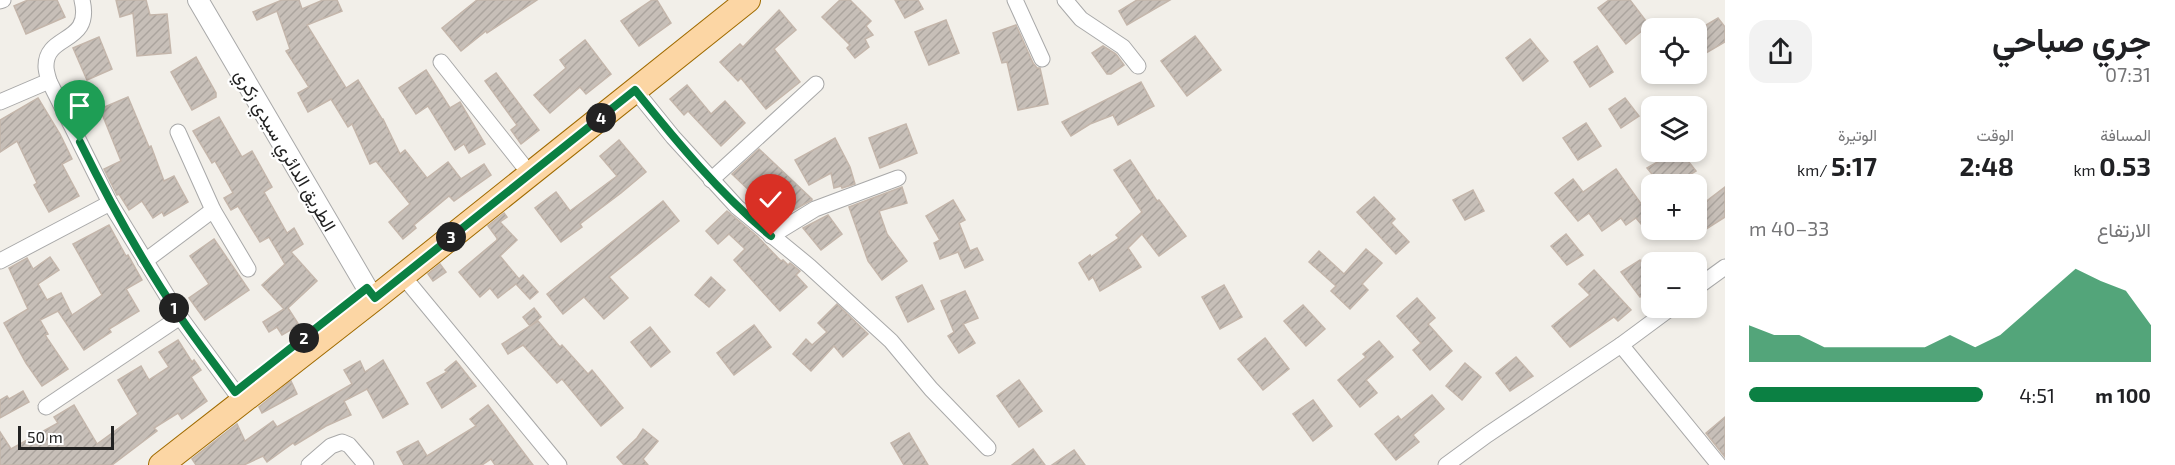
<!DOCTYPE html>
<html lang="ar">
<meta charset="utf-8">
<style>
body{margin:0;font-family:"Exo 2",Vazirmatn,sans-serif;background:#f2f2f2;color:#202124;direction:rtl;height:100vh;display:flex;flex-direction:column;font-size:22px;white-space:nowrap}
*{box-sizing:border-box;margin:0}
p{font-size:20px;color:#757577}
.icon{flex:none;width:33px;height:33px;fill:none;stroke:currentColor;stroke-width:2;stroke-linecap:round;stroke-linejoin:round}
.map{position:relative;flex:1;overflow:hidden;direction:ltr}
.details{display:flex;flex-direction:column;background:#fff;width:450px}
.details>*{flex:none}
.buttons{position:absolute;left:1641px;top:18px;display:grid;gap:12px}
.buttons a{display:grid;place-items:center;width:66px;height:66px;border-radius:12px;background:#fff;box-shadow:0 3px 9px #0003;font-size:30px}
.scale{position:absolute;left:18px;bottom:15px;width:96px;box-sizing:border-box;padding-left:6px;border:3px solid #222;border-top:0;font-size:16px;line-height:21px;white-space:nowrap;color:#222;-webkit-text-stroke:4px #fff;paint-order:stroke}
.pin{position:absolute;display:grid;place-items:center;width:51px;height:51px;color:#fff;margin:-62px -26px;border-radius:50% 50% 50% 0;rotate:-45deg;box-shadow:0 0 6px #0007}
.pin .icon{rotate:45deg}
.km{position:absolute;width:30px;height:30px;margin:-15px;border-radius:50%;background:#222;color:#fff;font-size:16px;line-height:30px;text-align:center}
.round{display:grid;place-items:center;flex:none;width:63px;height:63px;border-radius:18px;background:#f2f2f2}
.head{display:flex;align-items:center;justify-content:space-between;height:102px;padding:0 24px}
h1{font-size:33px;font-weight:700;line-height:45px}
.figures{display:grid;grid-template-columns:repeat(3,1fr);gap:9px;height:102px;padding:6px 24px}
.figures div{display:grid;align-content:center}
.figures b{font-size:26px;font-weight:700}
.figures small{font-size:16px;font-weight:400}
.figures p{font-size:16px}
.chart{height:168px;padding:12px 24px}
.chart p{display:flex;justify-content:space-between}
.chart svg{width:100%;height:108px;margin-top:6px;fill:#0b8043;opacity:.7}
ul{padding:0 24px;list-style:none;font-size:20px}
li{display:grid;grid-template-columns:96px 72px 1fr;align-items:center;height:45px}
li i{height:15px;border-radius:8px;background:#0b8043}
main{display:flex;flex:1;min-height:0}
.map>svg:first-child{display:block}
.building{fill:url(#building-hatch);stroke:#c4b6ab;stroke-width:1.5}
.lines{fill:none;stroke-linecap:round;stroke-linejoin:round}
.minor-casing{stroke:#a9a9a9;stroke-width:17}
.tertiary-casing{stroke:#a9a9a9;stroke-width:22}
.primary-casing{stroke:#a06b00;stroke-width:26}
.minor{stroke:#fff;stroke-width:15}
.tertiary{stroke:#fff;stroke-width:20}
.primary{stroke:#fcd6a4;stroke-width:24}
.route-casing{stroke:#fff;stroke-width:12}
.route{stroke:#0b8043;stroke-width:8}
.labels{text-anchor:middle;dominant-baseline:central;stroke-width:4.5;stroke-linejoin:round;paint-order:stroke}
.street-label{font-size:18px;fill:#222;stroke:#fff}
</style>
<main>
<section class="details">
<div class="head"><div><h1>جري صباحي</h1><p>07:31</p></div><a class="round"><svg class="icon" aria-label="share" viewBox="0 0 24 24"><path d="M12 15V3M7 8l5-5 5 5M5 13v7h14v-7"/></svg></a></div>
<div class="figures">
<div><p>المسافة</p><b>0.53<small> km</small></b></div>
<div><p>الوقت</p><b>2:48</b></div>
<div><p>الوتيرة</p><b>5:17<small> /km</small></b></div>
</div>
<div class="chart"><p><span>الارتفاع</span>33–40 m</p>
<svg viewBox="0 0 160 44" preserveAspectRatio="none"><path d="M0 44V29L10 33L20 33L30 38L40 38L50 38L60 38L70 38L80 33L90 38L100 33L110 24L120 15L130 6L140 11L150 15L160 29V44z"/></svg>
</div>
<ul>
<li><b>100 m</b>4:51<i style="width:100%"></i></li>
</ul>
</section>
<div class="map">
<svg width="1725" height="465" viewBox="0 0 1725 465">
<defs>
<pattern id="building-hatch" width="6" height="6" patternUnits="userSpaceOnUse" patternTransform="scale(1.5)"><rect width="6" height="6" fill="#c7bfb8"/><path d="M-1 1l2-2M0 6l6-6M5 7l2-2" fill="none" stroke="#aba49e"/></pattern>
</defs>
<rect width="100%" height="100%" fill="#f2efe9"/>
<!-- building -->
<g class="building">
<polygon points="28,0 57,0 65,17 26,34 14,6"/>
<polygon points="116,0 146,0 150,15 167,14 171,53 137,56 133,13 120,17"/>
<polygon points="282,0 299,0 302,9 323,0 337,0 342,11 307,25 346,88 358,80 382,119 383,119 400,154 405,150 427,178 448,162 461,179 484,164 491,175 454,201 449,196 414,225 416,228 403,239 389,222 410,204 376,161 370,164 352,124 348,127 331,99 308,112 298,93 309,87 286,51 290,49 277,11 257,20 253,12"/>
<polygon points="477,0 537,0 487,33 486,31 461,51 442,28"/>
<polygon points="652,0 657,0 671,23 639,46 621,21"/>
<polygon points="840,0 850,0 871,21 866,26 873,35 865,39 869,47 855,58 847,48 850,45 822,17"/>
<polygon points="895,0 918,0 923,9 905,18"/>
<polygon points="1137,0 1170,0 1127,25 1119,11"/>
<polygon points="1609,0 1630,0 1649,25 1626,44 1598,8"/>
<polygon points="779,10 796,30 774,49 800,82 766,109 741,78 738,81 720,62 740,44 743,47"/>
<polygon points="1718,18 1725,27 1725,42 1706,53 1696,38 1696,31"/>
<polygon points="946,20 959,53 929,65 915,32"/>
<polygon points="1016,25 1033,63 1037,68 1040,68 1048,104 1018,110 1007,62 1002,63 993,33"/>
<polygon points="1195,36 1221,70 1187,96 1161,61"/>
<polygon points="99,37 112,69 87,80 73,48"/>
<polygon points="1530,39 1548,61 1523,81 1506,58"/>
<polygon points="585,40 611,74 586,94 580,87 550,113 534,95 566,68 560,60"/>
<polygon points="1103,46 1116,54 1124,65 1111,74 1107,74 1092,53"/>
<polygon points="1597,46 1613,72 1590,87 1574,62"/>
<polygon points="196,57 216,93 216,97 192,110 171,72"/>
<polygon points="426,70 450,108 460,102 485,144 469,153 464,144 455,150 428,106 416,114 399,88"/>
<polygon points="496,73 539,130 521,144 511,130 517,125 485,81"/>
<polygon points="1141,82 1154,106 1118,125 1113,115 1090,124 1071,136 1062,122"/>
<polygon points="687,85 711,114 725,101 745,123 721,146 688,111 684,115 670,99"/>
<polygon points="128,97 149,147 151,146 164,181 174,176 188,202 164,216 162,212 153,218 142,201 129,210 119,194 117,195 104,169 121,161 100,109"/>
<polygon points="38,98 60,134 72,159 62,164 79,196 49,212 34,185 37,183 17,141 0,152 0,120"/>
<polygon points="1625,98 1639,116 1621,128 1609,109"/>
<polygon points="219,117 242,157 252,151 272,187 264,192 287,233 294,228 303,244 291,252 317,281 288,308 299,325 282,335 277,327 269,332 263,322 284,309 262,285 285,264 269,237 260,242 238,206 231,210 224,198 233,193 215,161 212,163 193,131"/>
<polygon points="1586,123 1601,146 1578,160 1563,138"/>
<polygon points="906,124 917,153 880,168 869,138"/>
<polygon points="835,138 850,167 855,184 842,188 841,186 834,188 831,173 809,185 795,160"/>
<polygon points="619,140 646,172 621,193 580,224 582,227 561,242 535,208 556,192 570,211 617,176 600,156"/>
<polygon points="759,149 812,199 812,200 788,213 764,184 754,195 732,174"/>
<polygon points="1675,152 1681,152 1696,171 1674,184 1660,184 1647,168"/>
<polygon points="1130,160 1157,201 1159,200 1186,236 1159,256 1142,234 1128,248 1141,267 1100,291 1093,277 1089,280 1079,263 1090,255 1091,257 1119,238 1116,235 1142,212 1114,170"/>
<polygon points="1616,169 1652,219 1652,237 1636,218 1626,225 1621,218 1602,231 1589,213 1578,221 1555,193 1573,179 1583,192"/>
<polygon points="902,187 907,203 879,211 887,234 907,261 882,280 868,261 849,207"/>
<polygon points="1725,187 1725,217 1703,231 1696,224 1696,209"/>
<polygon points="1473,190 1484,211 1465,220 1453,200"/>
<polygon points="1374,197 1395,219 1391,223 1409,242 1396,254 1357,212"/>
<polygon points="953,200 965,220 959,223 970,251 977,248 983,260 965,268 958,252 940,259 934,243 940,240 926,216"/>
<polygon points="663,201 679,221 609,277 628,298 604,319 584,297 563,314 547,294"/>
<polygon points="727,211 757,236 781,261 783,260 788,265 790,263 800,271 796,275 807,287 780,311 734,260 745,249 729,234 718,244 706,231"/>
<polygon points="504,213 507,217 500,222 517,240 500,256 519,279 523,275 538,292 530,299 516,284 498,298 490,288 480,297 459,272 497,240 497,238 488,226"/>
<polygon points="828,215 842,234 821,250 803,228"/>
<polygon points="109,225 126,256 128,255 142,280 126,289 139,311 109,329 111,332 84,350 58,311 40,320 48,334 45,335 68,369 42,386 26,363 4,323 28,309 9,268 27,258 33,269 50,257 59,270 38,284 47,300 61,293 72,315 102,295 73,244"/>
<polygon points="1566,234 1583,255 1567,265 1551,246"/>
<polygon points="214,239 249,290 205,320 189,298 209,284 190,256"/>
<polygon points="1366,249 1382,263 1362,284 1368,290 1350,309 1331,291 1336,286 1309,262 1319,251 1344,274"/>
<polygon points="1640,260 1652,278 1652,289 1640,297 1621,272"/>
<polygon points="440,264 446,272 433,281 428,274"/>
<polygon points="1594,270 1631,310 1618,321 1614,317 1570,347 1552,326 1590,295 1579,284"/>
<polygon points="711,277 725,290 709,307 695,295"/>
<polygon points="922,285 934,309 908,322 896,297"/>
<polygon points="1224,285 1242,317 1220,329 1202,297"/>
<polygon points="965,291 978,318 963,324 975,343 959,353 948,336 954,332 941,301"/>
<polygon points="1417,298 1435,318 1428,324 1452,351 1430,370 1413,350 1421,343 1397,316"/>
<polygon points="837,304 868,334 843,357 834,346 811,371 793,354 806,339 812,345 827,332 818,323"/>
<polygon points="1303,305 1325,329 1306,346 1284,321"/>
<polygon points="534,308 541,317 530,326 538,321 560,347 562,345 588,374 592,370 623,408 601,426 562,379 557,383 523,345 508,354 502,344 530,326 523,317"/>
<polygon points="754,325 771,347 734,375 717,353"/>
<polygon points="650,327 670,352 651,367 631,342"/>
<polygon points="1265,338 1289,369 1263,390 1238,359"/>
<polygon points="178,340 192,362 194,360 201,370 191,377 207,401 182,419 178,413 154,428 157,431 112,465 0,465 0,432 11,449 58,423 54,417 74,405 97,444 138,414 118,380 141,366 149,380 169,367 159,352"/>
<polygon points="1379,341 1393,357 1366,380 1377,393 1360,407 1338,380 1366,357 1363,354"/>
<polygon points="1516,357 1533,376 1510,391 1496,373"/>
<polygon points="383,360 408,404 383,418 367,389 344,401 351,415 326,426 295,445 293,443 267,462 263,456 244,465 196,465 192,459 237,424 245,441 273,421 277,427 352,384 344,370 360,361 365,372"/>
<polygon points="456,361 476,386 442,408 427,383 447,372 445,370"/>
<polygon points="1465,363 1481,377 1462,400 1446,386"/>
<polygon points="1019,380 1042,411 1019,427 997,396"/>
<polygon points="291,381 297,394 262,413 259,407"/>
<polygon points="23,391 29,402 0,418 0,400 7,396 9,399"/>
<polygon points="1432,395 1444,409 1413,435 1419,442 1396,460 1375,434 1398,416 1401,420"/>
<polygon points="1313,400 1332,426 1313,441 1293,414"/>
<polygon points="488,405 533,465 495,465 491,459 482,465 404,465 397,452 418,441 427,456 476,426 470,419"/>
<polygon points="1725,417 1725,457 1706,433"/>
<polygon points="643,429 658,441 643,459 648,465 624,465 617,457 637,438"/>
<polygon points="909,433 928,465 904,465 891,443"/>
<polygon points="1033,449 1045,465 1012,465"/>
<polygon points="1074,450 1085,465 1052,465"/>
</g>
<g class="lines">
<!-- minor casing -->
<g class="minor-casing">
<g id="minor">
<path d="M 82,0 C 93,45 45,33 46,67 C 46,71 48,77 49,81 L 110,203 L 180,317 L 235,392"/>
<polyline points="1015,0 1042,59"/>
<polyline points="1065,0 1081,19 1123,47 1138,66"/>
<polyline points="0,1 3,0"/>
<polyline points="441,62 522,164"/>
<polyline points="635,90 673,137 737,207 809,266 891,341 931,389 988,448"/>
<polyline points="0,102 49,81"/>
<polyline points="178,132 213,210 248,269"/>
<polyline points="711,180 816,84"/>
<polyline points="771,236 815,209 898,178"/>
<polyline points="0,261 110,203"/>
<polyline points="145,261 213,210"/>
<polyline points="403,276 559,465"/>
<polyline points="1696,288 1725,267"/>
<polyline points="1621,345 1719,465"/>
<polyline points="46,407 180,317"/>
<polyline points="309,465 331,446 342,442 349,445 366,465"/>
<polyline points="1446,465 1487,435 1621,345 1671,308"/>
</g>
</g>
<!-- tertiary casing -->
<g class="tertiary-casing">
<polyline id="tertiary" points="198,0 367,288 375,298"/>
</g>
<!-- primary casing -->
<g class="primary-casing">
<polyline id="primary" points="161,465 375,298 748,0"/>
</g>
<!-- minor -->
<use href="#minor" class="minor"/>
<!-- tertiary -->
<use href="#tertiary" class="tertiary"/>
<!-- primary -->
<use href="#primary" class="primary"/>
</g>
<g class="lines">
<!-- route casing -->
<g class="route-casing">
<path id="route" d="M 80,142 C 110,203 142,262 181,318 C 198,343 217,367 235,392 L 367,288 L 375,298 L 635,90 C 677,142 719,193 771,236"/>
</g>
<!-- route -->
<use href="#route" class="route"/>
</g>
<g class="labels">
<!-- street labels -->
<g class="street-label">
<text transform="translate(286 150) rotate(60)">الطريق الدائري سيدي زكري</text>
</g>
</g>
</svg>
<div class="buttons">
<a><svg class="icon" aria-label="locate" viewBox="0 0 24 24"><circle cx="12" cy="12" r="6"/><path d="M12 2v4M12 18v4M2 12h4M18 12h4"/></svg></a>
<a><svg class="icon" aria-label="layers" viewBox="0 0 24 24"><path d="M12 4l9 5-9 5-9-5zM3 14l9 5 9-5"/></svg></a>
<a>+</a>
<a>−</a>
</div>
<div class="scale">50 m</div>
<div class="pin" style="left:80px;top:142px;background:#1e9e55"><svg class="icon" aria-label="arrive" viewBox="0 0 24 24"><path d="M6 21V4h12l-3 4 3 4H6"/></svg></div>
<div class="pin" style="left:771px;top:236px;background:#d93025"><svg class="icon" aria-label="check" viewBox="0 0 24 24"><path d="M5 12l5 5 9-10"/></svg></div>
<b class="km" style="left:174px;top:308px">1</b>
<b class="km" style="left:304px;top:338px">2</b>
<b class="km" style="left:451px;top:237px">3</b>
<b class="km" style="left:601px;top:118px">4</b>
</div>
</main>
